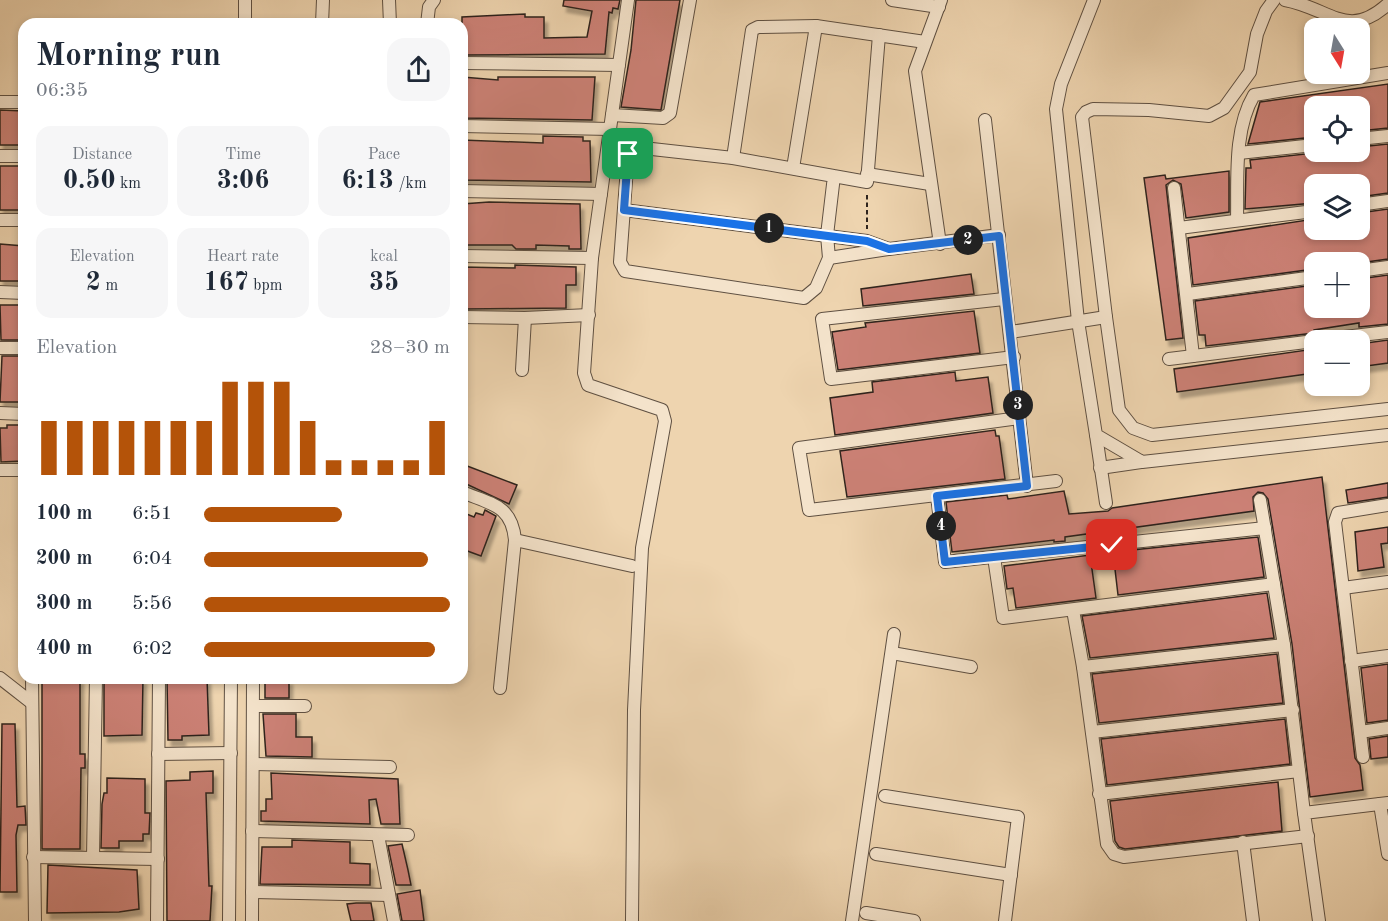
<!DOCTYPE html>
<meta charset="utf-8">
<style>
body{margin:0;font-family:"Old Standard TT",serif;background:#f6f6f7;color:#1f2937;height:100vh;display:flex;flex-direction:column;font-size:22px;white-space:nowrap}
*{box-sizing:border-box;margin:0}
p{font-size:20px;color:#747a83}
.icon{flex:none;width:33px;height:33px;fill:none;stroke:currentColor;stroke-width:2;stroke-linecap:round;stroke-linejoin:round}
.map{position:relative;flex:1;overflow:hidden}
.details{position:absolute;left:18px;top:18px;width:450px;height:666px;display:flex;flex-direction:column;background:#fff;border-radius:18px;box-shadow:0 3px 9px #0003}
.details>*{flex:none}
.needle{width:39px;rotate:169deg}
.buttons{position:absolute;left:1304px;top:18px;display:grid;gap:12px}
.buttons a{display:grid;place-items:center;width:66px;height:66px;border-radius:12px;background:#fff;box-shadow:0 3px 9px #0003;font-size:30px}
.pin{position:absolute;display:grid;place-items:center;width:51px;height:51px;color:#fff;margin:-26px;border-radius:12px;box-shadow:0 3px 9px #0006}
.km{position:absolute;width:30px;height:30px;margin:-15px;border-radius:50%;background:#222;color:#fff;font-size:16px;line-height:30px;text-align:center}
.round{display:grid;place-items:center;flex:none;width:63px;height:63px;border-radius:18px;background:#f6f6f7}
.summary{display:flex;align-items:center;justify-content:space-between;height:102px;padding:0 18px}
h1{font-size:33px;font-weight:700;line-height:45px}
.figures{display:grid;grid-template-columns:repeat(3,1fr);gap:9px;height:102px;padding:6px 18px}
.figures div{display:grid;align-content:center;border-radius:15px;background:#f6f6f7;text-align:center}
.figures b{font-size:26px;font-weight:700}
.figures small{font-size:16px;font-weight:400}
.figures p{font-size:16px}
.chart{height:168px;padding:12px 18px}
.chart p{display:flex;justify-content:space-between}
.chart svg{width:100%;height:108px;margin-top:6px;stroke:#b45309;stroke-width:6}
ul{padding:0 18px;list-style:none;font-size:20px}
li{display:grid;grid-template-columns:96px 72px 1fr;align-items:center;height:45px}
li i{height:15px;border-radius:8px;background:#b45309}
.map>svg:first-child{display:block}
.building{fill:#cc8176;stroke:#2f241d;stroke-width:1.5;filter:url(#shadow)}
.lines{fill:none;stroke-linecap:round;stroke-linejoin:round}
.minor-casing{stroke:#5f5042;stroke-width:14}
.path{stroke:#2f241d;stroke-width:2;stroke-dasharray:4.5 3;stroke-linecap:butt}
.minor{stroke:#f4e3cb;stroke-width:12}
.route-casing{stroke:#fff;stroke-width:12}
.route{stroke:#1a73e8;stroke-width:8}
</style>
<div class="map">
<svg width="1388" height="921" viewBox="0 0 1388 921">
<defs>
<filter id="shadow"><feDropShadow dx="3.5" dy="6" stdDeviation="1.5" flood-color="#0004"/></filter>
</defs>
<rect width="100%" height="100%" fill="#eed4af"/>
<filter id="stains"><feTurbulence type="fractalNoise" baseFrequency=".00333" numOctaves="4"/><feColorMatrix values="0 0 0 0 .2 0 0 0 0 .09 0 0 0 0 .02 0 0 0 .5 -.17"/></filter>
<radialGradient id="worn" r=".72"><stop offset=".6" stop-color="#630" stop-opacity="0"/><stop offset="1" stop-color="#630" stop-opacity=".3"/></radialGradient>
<!-- building -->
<g class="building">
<polygon points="564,0 620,0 618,9 613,8 612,13 609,12 605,54 462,55 462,17 525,14 525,17 544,17 544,38 587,37 592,11 563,6"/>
<polygon points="636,0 680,0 661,110 621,107 631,50"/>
<polygon points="462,77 498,80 498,77 595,77 592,120 462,118"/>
<polygon points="1388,84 1388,128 1359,131 1359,106 1314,106 1314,137 1248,144 1260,102"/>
<polygon points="0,110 24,111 22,145 0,145"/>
<polygon points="543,136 583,137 583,141 590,141 591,182 462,180 462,140 543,143"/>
<polygon points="1388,144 1388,193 1359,197 1359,184 1314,184 1314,203 1245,209 1246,168 1251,168 1250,160 1314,153 1314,159 1335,156 1359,153 1359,147"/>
<polygon points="0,166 23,166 24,210 0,210"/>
<polygon points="1229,171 1229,212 1186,218 1181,184 1173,180 1166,185 1183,338 1166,340 1144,178 1165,175 1166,179"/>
<polygon points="489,202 580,204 581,249 569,249 569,246 536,245 536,249 516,249 512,245 462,245 462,204"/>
<polygon points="1388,209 1388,259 1359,263 1314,262 1314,269 1193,285 1188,238 1314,219 1314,230 1359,230 1359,213"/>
<polygon points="0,244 24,246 24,281 0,281"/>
<polygon points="515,265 576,267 576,285 566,285 566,308 463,309 463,267 515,268"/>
<polygon points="971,274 974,294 863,306 861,289"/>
<polygon points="1388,275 1388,324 1359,327 1359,323 1314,330 1314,333 1206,346 1205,335 1199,335 1195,301 1314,285 1314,308 1359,308 1359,279"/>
<polygon points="0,305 24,305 24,340 1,340"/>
<polygon points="974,311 980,353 838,370 832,332 866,327 865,323"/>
<polygon points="1388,340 1388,363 1359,367 1359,344"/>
<polygon points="1314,349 1314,373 1177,392 1174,369"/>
<polygon points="2,356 24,356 24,381 19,381 19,402 0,402"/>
<polygon points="955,372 956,381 988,377 993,413 835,435 830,398 873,392 872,382"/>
<polygon points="7,425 24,425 22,461 1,462 0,428 7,428"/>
<polygon points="995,430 996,436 999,436 1005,479 847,497 840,451"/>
<polygon points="462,464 517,485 509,504 462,482"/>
<polygon points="1322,477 1355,758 1360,765 1363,790 1310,797 1292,644 1268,499 1263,493 1258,492 1253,497 1254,511 1065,537 1065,541 1054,542 1054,540 952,552 946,502 1007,495 1008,499 1064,491 1069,514 1108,511 1112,508"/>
<polygon points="1388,483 1388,497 1348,503 1346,490"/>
<polygon points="485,510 496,516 481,556 462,549 466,540 462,539 462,512 474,517 476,513 483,515"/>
<polygon points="1388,527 1388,543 1381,544 1384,567 1358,571 1355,532"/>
<polygon points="1258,537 1264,577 1118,595 1113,552"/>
<polygon points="1090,555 1096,598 1016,608 1013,588 1007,589 1004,566"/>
<polygon points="1267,593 1274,638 1090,658 1082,616"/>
<polygon points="1277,654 1283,703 1099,723 1092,674"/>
<polygon points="1388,664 1388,720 1367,723 1361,668"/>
<polygon points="42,678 80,678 80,754 85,754 85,768 81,768 80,849 42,849"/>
<polygon points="143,678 142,735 104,736 104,680"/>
<polygon points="167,678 207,678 209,735 182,736 182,740 168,740"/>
<rect x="265" y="679" width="24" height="19"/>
<polygon points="263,714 296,714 296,737 312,737 312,757 266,756"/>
<polygon points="1285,719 1290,764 1107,785 1101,739"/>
<polygon points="2,724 15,724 17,807 25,806 26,825 18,825 16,835 17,892 0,892"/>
<polygon points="1388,736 1388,757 1371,759 1369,739"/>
<polygon points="213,771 213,793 206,793 209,886 212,886 210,921 167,921 166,781 190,780 190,772"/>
<polygon points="271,773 398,779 400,824 381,824 376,799 369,800 370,824 261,821 261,811 266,811 266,799 272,799"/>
<polygon points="107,778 145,779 145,813 150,813 149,834 143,834 143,841 119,841 119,848 101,848 102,804 104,793 107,793"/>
<polygon points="1278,782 1282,831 1125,849 1119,847 1115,841 1110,801"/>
<polygon points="292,840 350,842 350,863 370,864 370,885 260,884 262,847 292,847"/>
<polygon points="402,844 408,870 411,885 396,885 388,846"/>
<polygon points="48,865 137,870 139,909 119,912 47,913"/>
<polygon points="420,890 424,921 402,921 397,894"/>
<polygon points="356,903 371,903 374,921 351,921 347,904"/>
</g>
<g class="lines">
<!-- minor casing -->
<g class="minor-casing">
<g id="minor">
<polyline points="245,0 245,24"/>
<polyline points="389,0 390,24"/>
<polyline points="628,0 592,258 584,373 588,385 662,410 665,421 642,548 634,710 632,921"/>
<polyline points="892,0 939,7"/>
<polyline points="1094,0 1061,84 1056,109 1078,321 1096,435 1142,462 1388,435"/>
<polyline points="1274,0 1266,11 1257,34 1250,72 1224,108 1209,116 1149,110 1093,109 1086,112 1082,117 1106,317 1119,410 1133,428 1152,435 1388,409"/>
<path d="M 1285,0 C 1330,8 1347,41 1388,4"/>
<polyline points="322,24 323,0"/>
<polyline points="427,24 429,7 434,0"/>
<polyline points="462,63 619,65"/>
<polyline points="0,102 24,102"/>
<polyline points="612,115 663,118 670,113 690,0"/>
<polyline points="985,120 1027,486"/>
<polyline points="462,126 610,129"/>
<polyline points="1359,139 1388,136"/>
<polyline points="1239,153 1314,145"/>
<polyline points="0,156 24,156"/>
<polyline points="733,158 752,30 758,27 816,26 925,42"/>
<polyline points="793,168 816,26"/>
<polyline points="867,174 930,184"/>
<polyline points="834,176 827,235 829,258 816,288 804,298 625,271 620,262 628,154 634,147 733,158 867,182 879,35"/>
<polyline points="1174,188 1193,356"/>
<polyline points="462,191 601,194"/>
<polyline points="1359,205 1388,201"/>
<polyline points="624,210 867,241 889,249 999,235"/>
<polyline points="0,220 24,220"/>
<path d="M 1237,220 C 1238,181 1233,130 1254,95 L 1388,73"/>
<polyline points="1179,228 1314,211"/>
<polyline points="940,244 915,71 941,0"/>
<polyline points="462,256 592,258"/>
<polyline points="829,258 888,249"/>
<polyline points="1359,271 1388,267"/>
<polyline points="0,292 24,293"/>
<polyline points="1188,294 1314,277"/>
<polyline points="1004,299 822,319 831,379 1014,357"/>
<polyline points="462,317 525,318 589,315"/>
<polyline points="1011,332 1106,317"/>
<polyline points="1318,340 1388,332"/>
<polyline points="0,348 24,348"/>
<polyline points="1169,359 1314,341"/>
<polyline points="522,370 525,318"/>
<polyline points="0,413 24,414"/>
<polyline points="1019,418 799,448 809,510 1056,481"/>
<polyline points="1096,435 1106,503"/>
<polyline points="1100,468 1141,462"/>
<polyline points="0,470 24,470"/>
<path d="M 462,492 C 491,504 512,505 515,540 L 500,688"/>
<polyline points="937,496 945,562 1265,528"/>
<polyline points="1260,500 1284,645 1304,813"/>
<polyline points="515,540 632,566"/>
<polyline points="994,557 1003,618 1274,584"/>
<polyline points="1343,588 1388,582"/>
<polyline points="1073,610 1083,667"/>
<polyline points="1284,645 1083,667 1107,844 1114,854 1124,857 1308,836"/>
<polyline points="892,653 971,667"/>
<polyline points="1351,661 1388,656"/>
<polyline points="0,678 32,703"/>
<polyline points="32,678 35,921"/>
<polyline points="253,706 305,706"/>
<polyline points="1092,732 1293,710"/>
<polyline points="1360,732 1335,522 1338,513 1388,505"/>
<polyline points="158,754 231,753"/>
<polyline points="1363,757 1360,732 1388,728"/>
<polyline points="253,764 390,767"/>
<polyline points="1099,794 1299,771"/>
<polyline points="885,796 1018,817 1005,921"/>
<polyline points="1380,804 1388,854"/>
<polyline points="252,831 408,835"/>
<polyline points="378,835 394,921"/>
<polyline points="1243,842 1253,921"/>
<polyline points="876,854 1011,875"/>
<polyline points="33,857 158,859"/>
<polyline points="93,858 96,678"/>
<polyline points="252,892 389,895"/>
<polyline points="866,913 914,921"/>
<polyline points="157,921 159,678"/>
<polyline points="229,921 231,678"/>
<polyline points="252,921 253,678"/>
<polyline points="852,921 894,634"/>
<polyline points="1319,921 1304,813 1388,803"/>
</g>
</g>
<!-- path -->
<polyline class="path" points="867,195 867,229"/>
<!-- minor -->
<use href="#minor" class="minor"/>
</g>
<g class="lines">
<!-- route casing -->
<g class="route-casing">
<polyline id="route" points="628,154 624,210 867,241 889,249 999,236 1027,486 937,496 945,562 1112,545"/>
</g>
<!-- route -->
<use href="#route" class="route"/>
</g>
<rect width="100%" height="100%" filter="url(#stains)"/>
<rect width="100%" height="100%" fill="url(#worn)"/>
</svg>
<div class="buttons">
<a><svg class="needle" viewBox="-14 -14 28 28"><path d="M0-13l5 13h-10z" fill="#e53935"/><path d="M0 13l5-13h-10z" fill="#747a83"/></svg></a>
<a><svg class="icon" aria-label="locate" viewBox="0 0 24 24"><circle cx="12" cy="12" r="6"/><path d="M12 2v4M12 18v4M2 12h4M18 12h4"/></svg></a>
<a><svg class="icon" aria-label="layers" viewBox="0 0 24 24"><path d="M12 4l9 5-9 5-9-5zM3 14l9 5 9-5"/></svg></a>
<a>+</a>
<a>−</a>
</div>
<div class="pin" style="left:628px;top:154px;background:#1e9e55"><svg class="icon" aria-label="arrive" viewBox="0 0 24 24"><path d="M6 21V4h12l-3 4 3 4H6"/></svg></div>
<div class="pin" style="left:1112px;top:545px;background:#d93025"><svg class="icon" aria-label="check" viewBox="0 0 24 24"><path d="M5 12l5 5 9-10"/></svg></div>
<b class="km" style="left:769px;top:228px">1</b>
<b class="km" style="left:968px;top:240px">2</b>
<b class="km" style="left:1018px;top:405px">3</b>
<b class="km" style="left:941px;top:526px">4</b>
<section class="details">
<div class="summary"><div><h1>Morning run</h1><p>06:35</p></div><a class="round"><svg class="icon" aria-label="share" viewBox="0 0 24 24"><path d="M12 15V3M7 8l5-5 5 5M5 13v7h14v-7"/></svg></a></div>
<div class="figures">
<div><p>Distance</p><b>0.50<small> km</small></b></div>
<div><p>Time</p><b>3:06</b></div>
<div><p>Pace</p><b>6:13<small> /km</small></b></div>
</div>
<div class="figures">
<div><p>Elevation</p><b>2<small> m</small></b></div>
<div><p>Heart rate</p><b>167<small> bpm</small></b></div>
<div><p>kcal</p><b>35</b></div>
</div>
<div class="chart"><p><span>Elevation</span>28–30 m</p>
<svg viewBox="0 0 160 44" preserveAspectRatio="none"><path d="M5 44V22M15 44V22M25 44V22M35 44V22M45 44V22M55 44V22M65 44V22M75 44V6M85 44V6M95 44V6M105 44V22M115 44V38M125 44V38M135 44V38M145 44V38M155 44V22"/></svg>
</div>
<ul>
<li><b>100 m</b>6:51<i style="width:56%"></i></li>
<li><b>200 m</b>6:04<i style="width:91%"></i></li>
<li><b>300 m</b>5:56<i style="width:100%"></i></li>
<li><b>400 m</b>6:02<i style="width:94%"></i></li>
</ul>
</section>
</div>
